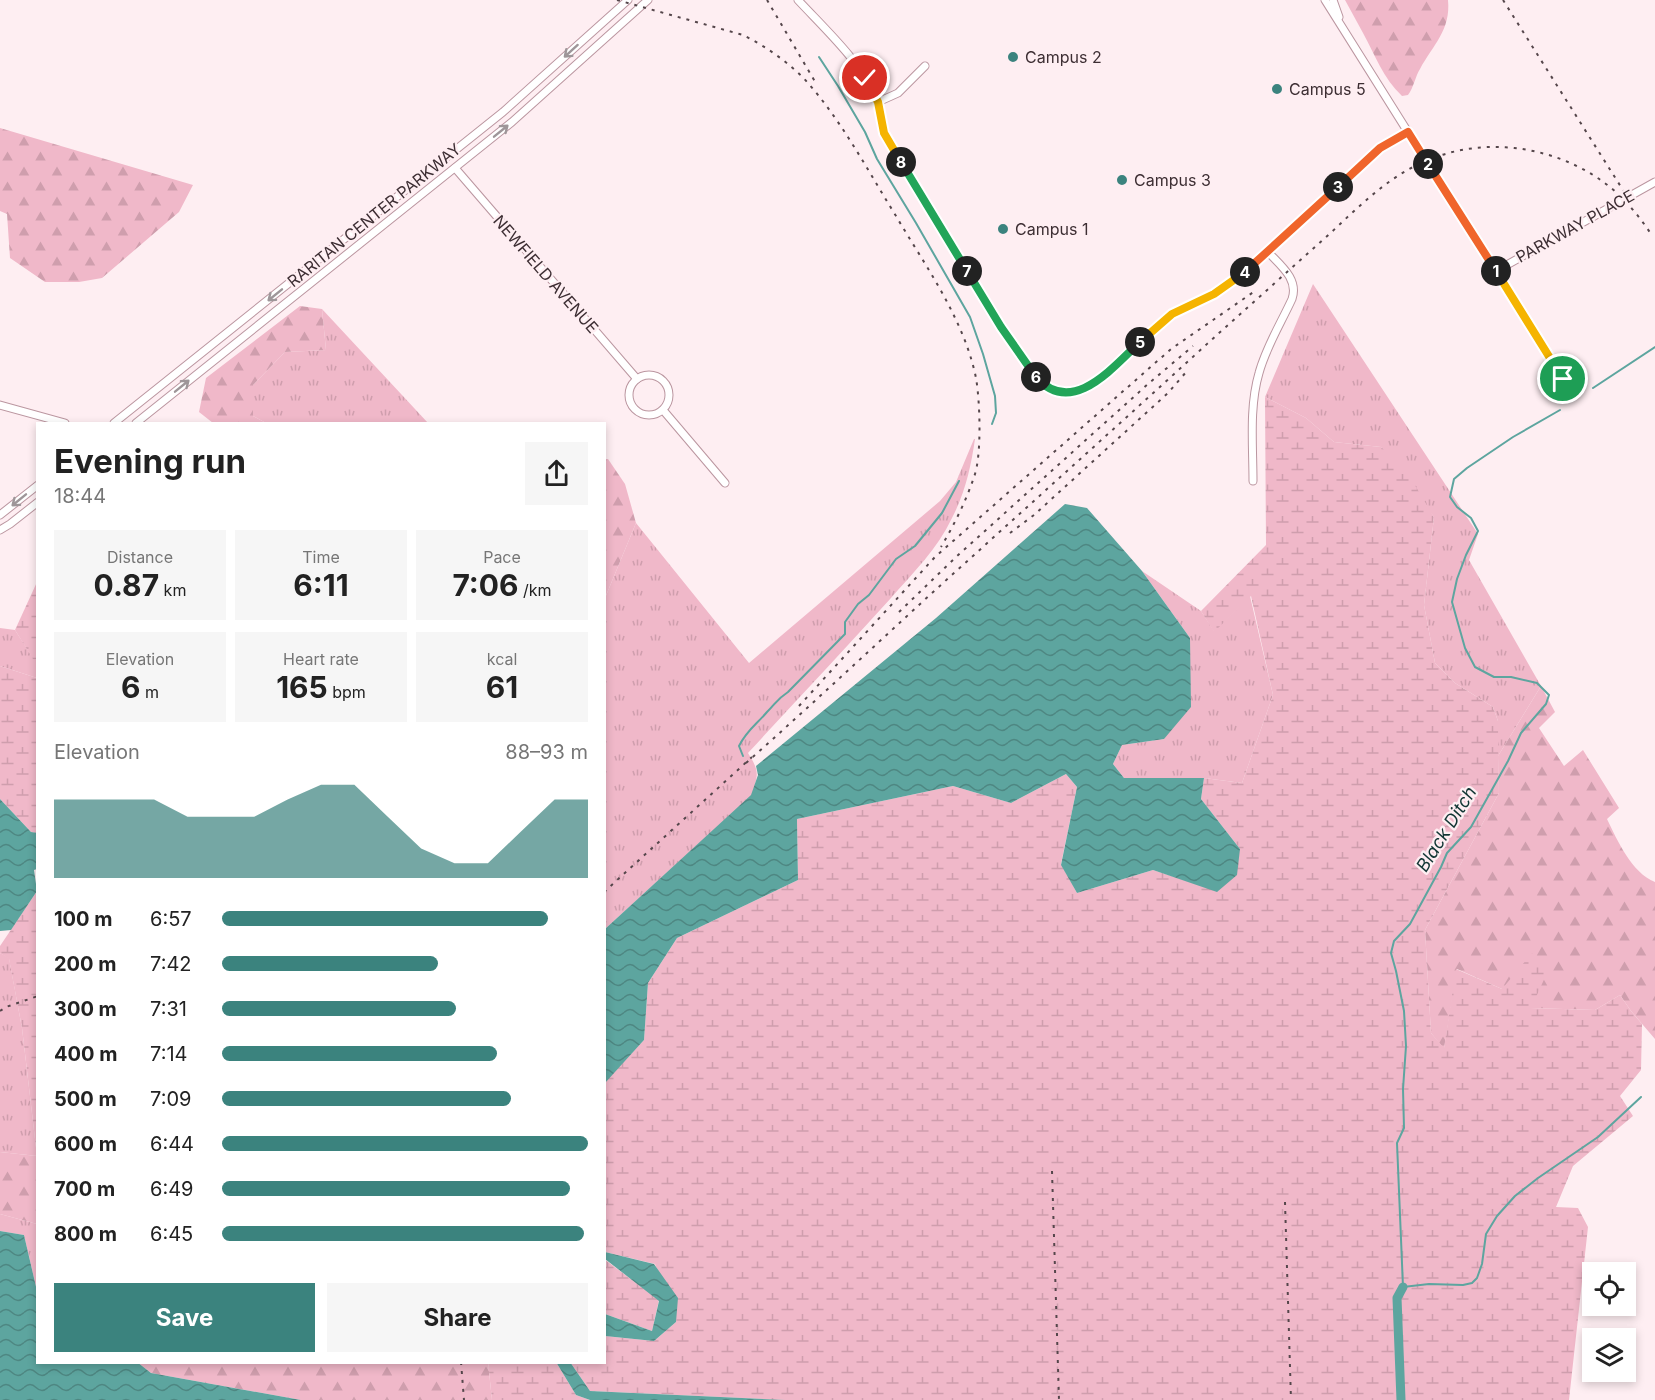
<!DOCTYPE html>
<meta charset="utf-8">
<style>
body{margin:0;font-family:Inter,sans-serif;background:#f6f6f6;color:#222;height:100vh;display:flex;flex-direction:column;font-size:22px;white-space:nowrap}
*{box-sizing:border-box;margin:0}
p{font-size:20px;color:#767676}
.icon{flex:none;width:33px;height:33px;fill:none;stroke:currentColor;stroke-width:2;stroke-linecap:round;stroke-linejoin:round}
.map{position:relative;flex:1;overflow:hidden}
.drawer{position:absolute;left:36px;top:422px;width:570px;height:942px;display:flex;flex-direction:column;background:#fff;border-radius:0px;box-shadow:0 3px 9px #0003}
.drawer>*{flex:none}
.buttons{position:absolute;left:1582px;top:1262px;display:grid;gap:12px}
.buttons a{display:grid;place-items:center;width:54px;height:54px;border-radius:0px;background:#fff;box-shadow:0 3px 9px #0003;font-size:30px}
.pin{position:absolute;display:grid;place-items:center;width:51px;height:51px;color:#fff;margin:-26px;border:3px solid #fff;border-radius:50%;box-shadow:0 2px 6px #0007}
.km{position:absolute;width:30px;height:30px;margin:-15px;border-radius:50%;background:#222;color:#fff;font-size:16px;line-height:30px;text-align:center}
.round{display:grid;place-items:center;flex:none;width:63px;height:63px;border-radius:0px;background:#f6f6f6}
.summary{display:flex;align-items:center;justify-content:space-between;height:102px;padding:0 18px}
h1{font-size:33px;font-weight:700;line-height:45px}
.stats{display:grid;grid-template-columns:repeat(3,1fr);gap:9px;height:102px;padding:6px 18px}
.stats div{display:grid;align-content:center;border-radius:0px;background:#f6f6f6;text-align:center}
.stats b{font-size:30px;font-weight:700}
.stats small{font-size:16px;font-weight:400}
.stats p{font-size:16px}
.chart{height:168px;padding:12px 18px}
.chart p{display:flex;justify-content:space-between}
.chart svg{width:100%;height:108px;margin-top:6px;fill:#3b837e;opacity:.7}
.action{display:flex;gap:12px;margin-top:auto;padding:12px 18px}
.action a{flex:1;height:69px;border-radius:0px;background:#3b837e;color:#fff;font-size:24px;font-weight:700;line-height:69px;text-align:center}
.action a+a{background:#f6f6f6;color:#222}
ul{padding:0 18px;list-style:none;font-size:20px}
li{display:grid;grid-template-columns:96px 72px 1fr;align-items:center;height:45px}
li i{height:15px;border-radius:8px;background:#3b837e}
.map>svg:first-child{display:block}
.grass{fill:url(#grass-tufts)}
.forest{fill:url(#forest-firs)}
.wetland{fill:url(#wetland-marsh)}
.water{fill:url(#water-waves)}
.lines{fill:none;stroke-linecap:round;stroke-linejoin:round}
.stream{stroke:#5da59f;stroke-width:2}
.canal{stroke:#5da59f;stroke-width:9}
.street-casing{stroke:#bb96a0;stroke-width:9}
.street{stroke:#fff;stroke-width:7}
.rail{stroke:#55464b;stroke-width:2;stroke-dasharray:3 6;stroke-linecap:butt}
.oneway{stroke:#9e9699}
.split-1-casing{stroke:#fff;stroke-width:12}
.split-2-casing{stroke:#fff;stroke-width:12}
.split-3-casing{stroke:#fff;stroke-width:12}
.split-4-casing{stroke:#fff;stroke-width:12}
.split-5-casing{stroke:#fff;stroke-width:12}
.split-6-casing{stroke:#fff;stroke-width:12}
.split-7-casing{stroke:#fff;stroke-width:12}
.split-8-casing{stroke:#fff;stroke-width:12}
.split-9-casing{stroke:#fff;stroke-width:12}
.split-1{stroke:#f5b400;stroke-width:8}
.split-2{stroke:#f0652b;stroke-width:8}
.split-3{stroke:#f0652b;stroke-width:8}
.split-4{stroke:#f0652b;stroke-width:8}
.split-5{stroke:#f5b400;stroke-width:8}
.split-6{stroke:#22a559;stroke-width:8}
.split-7{stroke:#22a559;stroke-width:8}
.split-8{stroke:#22a559;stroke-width:8}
.split-9{stroke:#f5b400;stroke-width:8}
.poi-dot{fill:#3b837e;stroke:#feeef2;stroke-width:2}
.labels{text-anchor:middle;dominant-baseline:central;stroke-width:4.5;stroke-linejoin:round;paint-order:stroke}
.poi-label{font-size:16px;fill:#3d2e33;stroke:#feeef2;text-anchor:start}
.street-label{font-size:16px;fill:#3d2e33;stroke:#feeef2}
.water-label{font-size:18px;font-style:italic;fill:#123634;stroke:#feeef2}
</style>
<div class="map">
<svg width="1655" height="1400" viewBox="0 0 1655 1400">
<defs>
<pattern id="grass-tufts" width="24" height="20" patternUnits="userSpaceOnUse" patternTransform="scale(1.5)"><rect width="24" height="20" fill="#f0b8c9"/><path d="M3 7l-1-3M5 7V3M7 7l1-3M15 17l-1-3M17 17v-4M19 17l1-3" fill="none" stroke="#cf9ead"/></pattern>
<pattern id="forest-firs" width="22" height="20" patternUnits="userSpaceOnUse" patternTransform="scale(1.5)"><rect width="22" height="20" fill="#f0b8c9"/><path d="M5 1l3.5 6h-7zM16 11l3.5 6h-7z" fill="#cf9ead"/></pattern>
<pattern id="wetland-marsh" width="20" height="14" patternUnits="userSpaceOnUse" patternTransform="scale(1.5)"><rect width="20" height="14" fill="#f0b8c9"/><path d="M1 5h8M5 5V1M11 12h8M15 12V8" fill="none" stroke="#cf9ead"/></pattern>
<pattern id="water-waves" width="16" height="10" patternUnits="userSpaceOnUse" patternTransform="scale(1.5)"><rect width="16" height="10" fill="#5da59f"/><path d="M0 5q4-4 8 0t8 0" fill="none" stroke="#4e8782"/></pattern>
</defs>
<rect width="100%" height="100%" fill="#feeef2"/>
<!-- grass -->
<g class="grass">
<polygon points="1313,284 1478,534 1469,560 1541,686 1498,756 1498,721 1493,707 1455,683 1435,663 1424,605 1434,517 1381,447 1334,442 1306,418 1265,397"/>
<polygon points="322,309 428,423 266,423 253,416 253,385 285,352 326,350"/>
<path d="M 974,439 L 975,439 C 971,467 965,493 952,518 C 938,548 913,573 891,598 C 844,650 796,701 748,753 C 760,772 758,774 752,795 L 605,929 L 605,598 L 636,523 L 749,663 L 940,501 L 956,482 Z"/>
<polygon points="1142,571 1201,611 1214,631 1250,596 1273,695 1242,783 1204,778 1124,778 1113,764 1122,745 1164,739 1190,638"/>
<polygon points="0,628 15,630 33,658 37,660 37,678 0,666"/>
<polygon points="0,953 9,958 22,1028 37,1156 0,1152"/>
<polygon points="0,1214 37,1224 37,1291 24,1235 0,1231"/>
</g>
<!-- forest -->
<g class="forest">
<path d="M 1345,0 L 1448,0 C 1451,30 1433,45 1420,69 C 1415,77 1414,87 1408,95 L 1402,96 C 1383,78 1375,55 1363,33 C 1357,22 1351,11 1345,0 Z"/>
<polygon points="0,128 193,185 179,212 102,278 79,282 45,282 10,258 7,214 0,211"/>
<polygon points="300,306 322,309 326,350 285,352 253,385 253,416 266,423 213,423 199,412 206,378"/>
<polygon points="605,459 608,459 625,484 636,523 605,598"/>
<path d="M 1541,686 L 1555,712 L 1539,728 L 1564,766 L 1583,750 L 1619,808 L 1607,819 C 1617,840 1632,873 1655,882 L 1655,1039 L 1631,1011 L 1620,995 L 1595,1010 L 1531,1008 L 1502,989 L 1457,969 L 1444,1049 L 1431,1033 L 1425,930 L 1499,793 L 1498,756 Z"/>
<polygon points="0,1152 37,1156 37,1224 0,1214"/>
<polygon points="137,1362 488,1362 492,1400 301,1400 151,1373"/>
</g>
<!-- wetland -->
<g class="wetland">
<polygon points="1265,397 1306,418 1334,442 1381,447 1407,472 1434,517 1424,605 1435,663 1455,683 1493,707 1498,721 1499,793 1425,930 1431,1033 1444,1048 1456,969 1502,989 1532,953 1547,973 1531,1008 1595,1010 1620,995 1631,1011 1642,1024 1641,1070 1620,1096 1633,1116 1573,1166 1556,1207 1578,1208 1588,1227 1569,1400 785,1400 590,1391 570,1362 604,1362 605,1336 654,1341 676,1322 655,1264 605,1252 604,1083 644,1040 648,983 677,938 798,880 797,819 953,786 1011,803 1066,774 1077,787 1061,864 1077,893 1153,870 1218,891 1240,849 1201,799 1204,778 1242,783 1273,695 1251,596 1214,632 1201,611 1266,545"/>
<polygon points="37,582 38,660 37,660 33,659 15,630"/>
<polygon points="0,666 37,678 37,833 31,832 0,799"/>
<polygon points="37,891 37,1156 22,1028 9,959 0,953 0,946"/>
<polygon points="604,1259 659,1300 652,1331 605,1314"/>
<polygon points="488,1362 556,1362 576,1395 590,1400 492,1400"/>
</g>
<!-- water -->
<g class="water">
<polygon points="1065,504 1087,508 1142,571 1190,638 1191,707 1164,739 1122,745 1113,764 1124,778 1204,778 1201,799 1240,849 1237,875 1217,892 1153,870 1077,893 1061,865 1077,787 1066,774 1011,803 953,786 797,819 798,880 677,938 648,983 644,1040 605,1083 605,929 751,795 758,775 756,766 936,618"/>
<polygon points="0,799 31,832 38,833 37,869 34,870 37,891 11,930 0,931"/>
<polygon points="0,1231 24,1235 37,1291 38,1362 137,1362 151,1373 301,1400 0,1400"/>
<polygon points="605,1252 654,1264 678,1298 676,1322 654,1341 605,1336 605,1314 652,1331 659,1301 605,1259"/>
<polygon points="556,1362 570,1362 590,1391 785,1400 590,1400 576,1395"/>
</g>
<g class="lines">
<!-- stream -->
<g class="stream">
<polyline points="819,57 838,86 865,132 877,159 916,223 970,317 983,354 995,396 996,413 992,424"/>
<polyline points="1593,388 1655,347"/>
<polyline points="1560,410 1513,437 1467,468 1454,479 1450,497 1457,507 1471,518 1478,531 1466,555 1457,579 1452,602 1465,648 1475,667 1494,677 1511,677 1537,683 1549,695 1546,704 1521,733 1508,761 1471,827 1447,853 1441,867 1410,924 1394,941 1391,953 1396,971 1404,1011 1406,1046 1403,1089 1404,1128 1397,1143 1403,1287 1429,1284 1463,1285 1472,1283 1477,1278 1482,1264 1486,1234 1497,1216 1515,1196 1538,1178 1598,1137 1641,1097"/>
<path d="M 743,756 L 739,746 C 747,730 756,725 767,712 C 776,703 776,700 788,692 L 845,634 L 845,622 L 858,604 L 869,595 L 896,559 L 915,546 L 942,513 L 959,481"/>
</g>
<!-- canal -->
<polyline class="canal" points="1401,1400 1397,1298 1403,1287"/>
<!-- street casing -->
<g class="street-casing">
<g id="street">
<path d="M 798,0 C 826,30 859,60 876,97 C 882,110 880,125 887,137 L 997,321 L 1038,380 L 1047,387 L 1063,392 L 1078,391 L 1096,382 L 1172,314 L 1214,293 L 1246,271 L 1378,150 L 1408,132"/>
<polyline points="1325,0 1563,379"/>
<polyline points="1333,0 1339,17"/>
<polyline points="878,102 898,93 925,66"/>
<polyline points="455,168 637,379"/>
<polyline points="1496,271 1655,182"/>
<circle cx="649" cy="395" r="20"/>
<polyline points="0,405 65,423"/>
<polyline points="663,410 725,483"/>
<polyline points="114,423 503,112 628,0"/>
<polyline points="136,423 512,122 648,0"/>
<path d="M 1253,481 C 1253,446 1249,407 1259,373 C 1266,347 1281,323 1292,299 C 1299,279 1280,265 1268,252"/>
<polyline points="0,515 38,485"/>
<polyline points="0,530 10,524 38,502"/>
</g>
</g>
<!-- street -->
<use href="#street" class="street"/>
<!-- rail -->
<g class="rail">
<path d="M 617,0 L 743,35 C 767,47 791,64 808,83 C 843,123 868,171 896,216 C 926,267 964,319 976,378 C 980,401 982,456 974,477 C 966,501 954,525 941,547"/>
<polyline points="767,0 817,85"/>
<polyline points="1503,0 1628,198"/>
<polyline points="1010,533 1034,515 1168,393 1187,371"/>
<polyline points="899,612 956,557 1148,384 1193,346"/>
<polyline points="799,706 935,557 1171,349 1255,291"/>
<path d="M 746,763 C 809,707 870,650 932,593 C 1028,506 1124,420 1219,333 C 1254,302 1289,270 1324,239 C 1359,207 1390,173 1436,157 C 1497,135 1569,150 1617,193 C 1630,205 1641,219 1651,234"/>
<polyline points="604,892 752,757"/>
<polyline points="0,1011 6,1007 38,996"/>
<polyline points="1052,1171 1059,1400"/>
<polyline points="1285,1202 1291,1400"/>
<polyline points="461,1362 464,1400"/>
</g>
</g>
<!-- one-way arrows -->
<defs><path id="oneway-shaft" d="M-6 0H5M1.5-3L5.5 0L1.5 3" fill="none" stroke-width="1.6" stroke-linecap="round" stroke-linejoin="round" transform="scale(1.5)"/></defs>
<g class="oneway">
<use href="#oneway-shaft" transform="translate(571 51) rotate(138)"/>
<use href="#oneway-shaft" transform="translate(501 131) rotate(-39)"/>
<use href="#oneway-shaft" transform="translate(275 295) rotate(141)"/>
<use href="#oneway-shaft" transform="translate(182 386) rotate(-39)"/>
<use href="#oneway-shaft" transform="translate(19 500) rotate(141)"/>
</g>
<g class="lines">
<!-- split-1 casing -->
<g class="split-1-casing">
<polyline id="split-1" points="1496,271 1563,379"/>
</g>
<!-- split-2 casing -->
<g class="split-2-casing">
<polyline id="split-2" points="1428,164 1496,271"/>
</g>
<!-- split-3 casing -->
<g class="split-3-casing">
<polyline id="split-3" points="1338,187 1380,148 1408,132 1428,164"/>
</g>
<!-- split-4 casing -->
<g class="split-4-casing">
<polyline id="split-4" points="1245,272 1338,187"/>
</g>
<!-- split-5 casing -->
<g class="split-5-casing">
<polyline id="split-5" points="1140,342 1172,314 1214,294 1245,272"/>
</g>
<!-- split-6 casing -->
<g class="split-6-casing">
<path id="split-6" d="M 1036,377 C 1072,418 1113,367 1140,342"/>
</g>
<!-- split-7 casing -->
<g class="split-7-casing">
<polyline id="split-7" points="967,271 1001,327 1036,377"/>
</g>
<!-- split-8 casing -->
<g class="split-8-casing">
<polyline id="split-8" points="901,162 967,271"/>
</g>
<!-- split-9 casing -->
<g class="split-9-casing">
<polyline id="split-9" points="865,78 878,102 884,133 901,162"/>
</g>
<!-- split-1 -->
<use href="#split-1" class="split-1"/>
<!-- split-2 -->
<use href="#split-2" class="split-2"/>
<!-- split-3 -->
<use href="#split-3" class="split-3"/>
<!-- split-4 -->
<use href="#split-4" class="split-4"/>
<!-- split-5 -->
<use href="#split-5" class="split-5"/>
<!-- split-6 -->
<use href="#split-6" class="split-6"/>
<!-- split-7 -->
<use href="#split-7" class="split-7"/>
<!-- split-8 -->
<use href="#split-8" class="split-8"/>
<!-- split-9 -->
<use href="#split-9" class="split-9"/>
</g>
<!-- markers -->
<g class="poi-dot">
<circle cx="1013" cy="57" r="6"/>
<circle cx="1277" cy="89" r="6"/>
<circle cx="1122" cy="180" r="6"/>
<circle cx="1003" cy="229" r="6"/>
</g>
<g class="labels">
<!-- poi labels -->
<g class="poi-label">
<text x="1025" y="57">Campus 2</text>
<text x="1289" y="89">Campus 5</text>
<text x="1134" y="180">Campus 3</text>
<text x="1015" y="229">Campus 1</text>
</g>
<!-- street labels -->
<g class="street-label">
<text transform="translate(374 215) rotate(-39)">RARITAN CENTER PARKWAY</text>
<text transform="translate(1575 226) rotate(-29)">PARKWAY PLACE</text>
<text transform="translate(546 274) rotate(49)">NEWFIELD AVENUE</text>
</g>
<!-- water labels -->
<g class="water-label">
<text transform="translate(1446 829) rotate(-58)">Black Ditch</text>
</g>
</g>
</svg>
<div class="buttons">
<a><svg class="icon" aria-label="locate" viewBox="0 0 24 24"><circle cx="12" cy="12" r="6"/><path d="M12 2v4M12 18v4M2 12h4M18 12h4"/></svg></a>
<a><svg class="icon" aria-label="layers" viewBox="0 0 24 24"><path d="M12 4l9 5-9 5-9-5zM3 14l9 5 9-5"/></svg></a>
</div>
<div class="pin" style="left:1563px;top:379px;background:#1e9e55"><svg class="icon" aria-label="arrive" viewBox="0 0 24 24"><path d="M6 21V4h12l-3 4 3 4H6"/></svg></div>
<div class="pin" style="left:865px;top:78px;background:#d93025"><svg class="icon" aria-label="check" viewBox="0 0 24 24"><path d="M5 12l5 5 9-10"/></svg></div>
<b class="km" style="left:1496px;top:271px">1</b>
<b class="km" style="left:1428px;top:164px">2</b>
<b class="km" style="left:1338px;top:187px">3</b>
<b class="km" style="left:1245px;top:272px">4</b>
<b class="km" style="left:1140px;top:342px">5</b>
<b class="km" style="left:1036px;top:377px">6</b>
<b class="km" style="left:967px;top:271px">7</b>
<b class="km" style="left:901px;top:162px">8</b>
<section class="drawer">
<div class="summary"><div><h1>Evening run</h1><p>18:44</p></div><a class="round"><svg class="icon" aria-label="share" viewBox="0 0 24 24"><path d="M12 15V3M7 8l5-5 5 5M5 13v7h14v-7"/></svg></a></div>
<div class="stats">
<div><p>Distance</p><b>0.87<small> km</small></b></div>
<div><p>Time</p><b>6:11</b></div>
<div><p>Pace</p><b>7:06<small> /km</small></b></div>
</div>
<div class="stats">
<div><p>Elevation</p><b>6<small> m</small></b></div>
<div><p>Heart rate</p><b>165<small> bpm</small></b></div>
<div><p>kcal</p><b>61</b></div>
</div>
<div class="chart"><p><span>Elevation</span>88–93 m</p>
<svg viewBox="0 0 160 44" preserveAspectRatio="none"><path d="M0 44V12L10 12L20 12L30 12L40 19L50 19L60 19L70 12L80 6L90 6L100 19L110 32L120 38L130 38L140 25L150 12L160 12V44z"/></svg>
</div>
<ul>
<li><b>100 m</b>6:57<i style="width:89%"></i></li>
<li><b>200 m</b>7:42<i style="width:59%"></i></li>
<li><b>300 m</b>7:31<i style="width:64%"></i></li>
<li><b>400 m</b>7:14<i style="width:75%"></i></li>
<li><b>500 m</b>7:09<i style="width:79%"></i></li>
<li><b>600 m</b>6:44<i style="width:100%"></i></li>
<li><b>700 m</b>6:49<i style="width:95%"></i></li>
<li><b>800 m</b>6:45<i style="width:99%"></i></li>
</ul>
<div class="action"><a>Save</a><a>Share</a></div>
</section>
</div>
